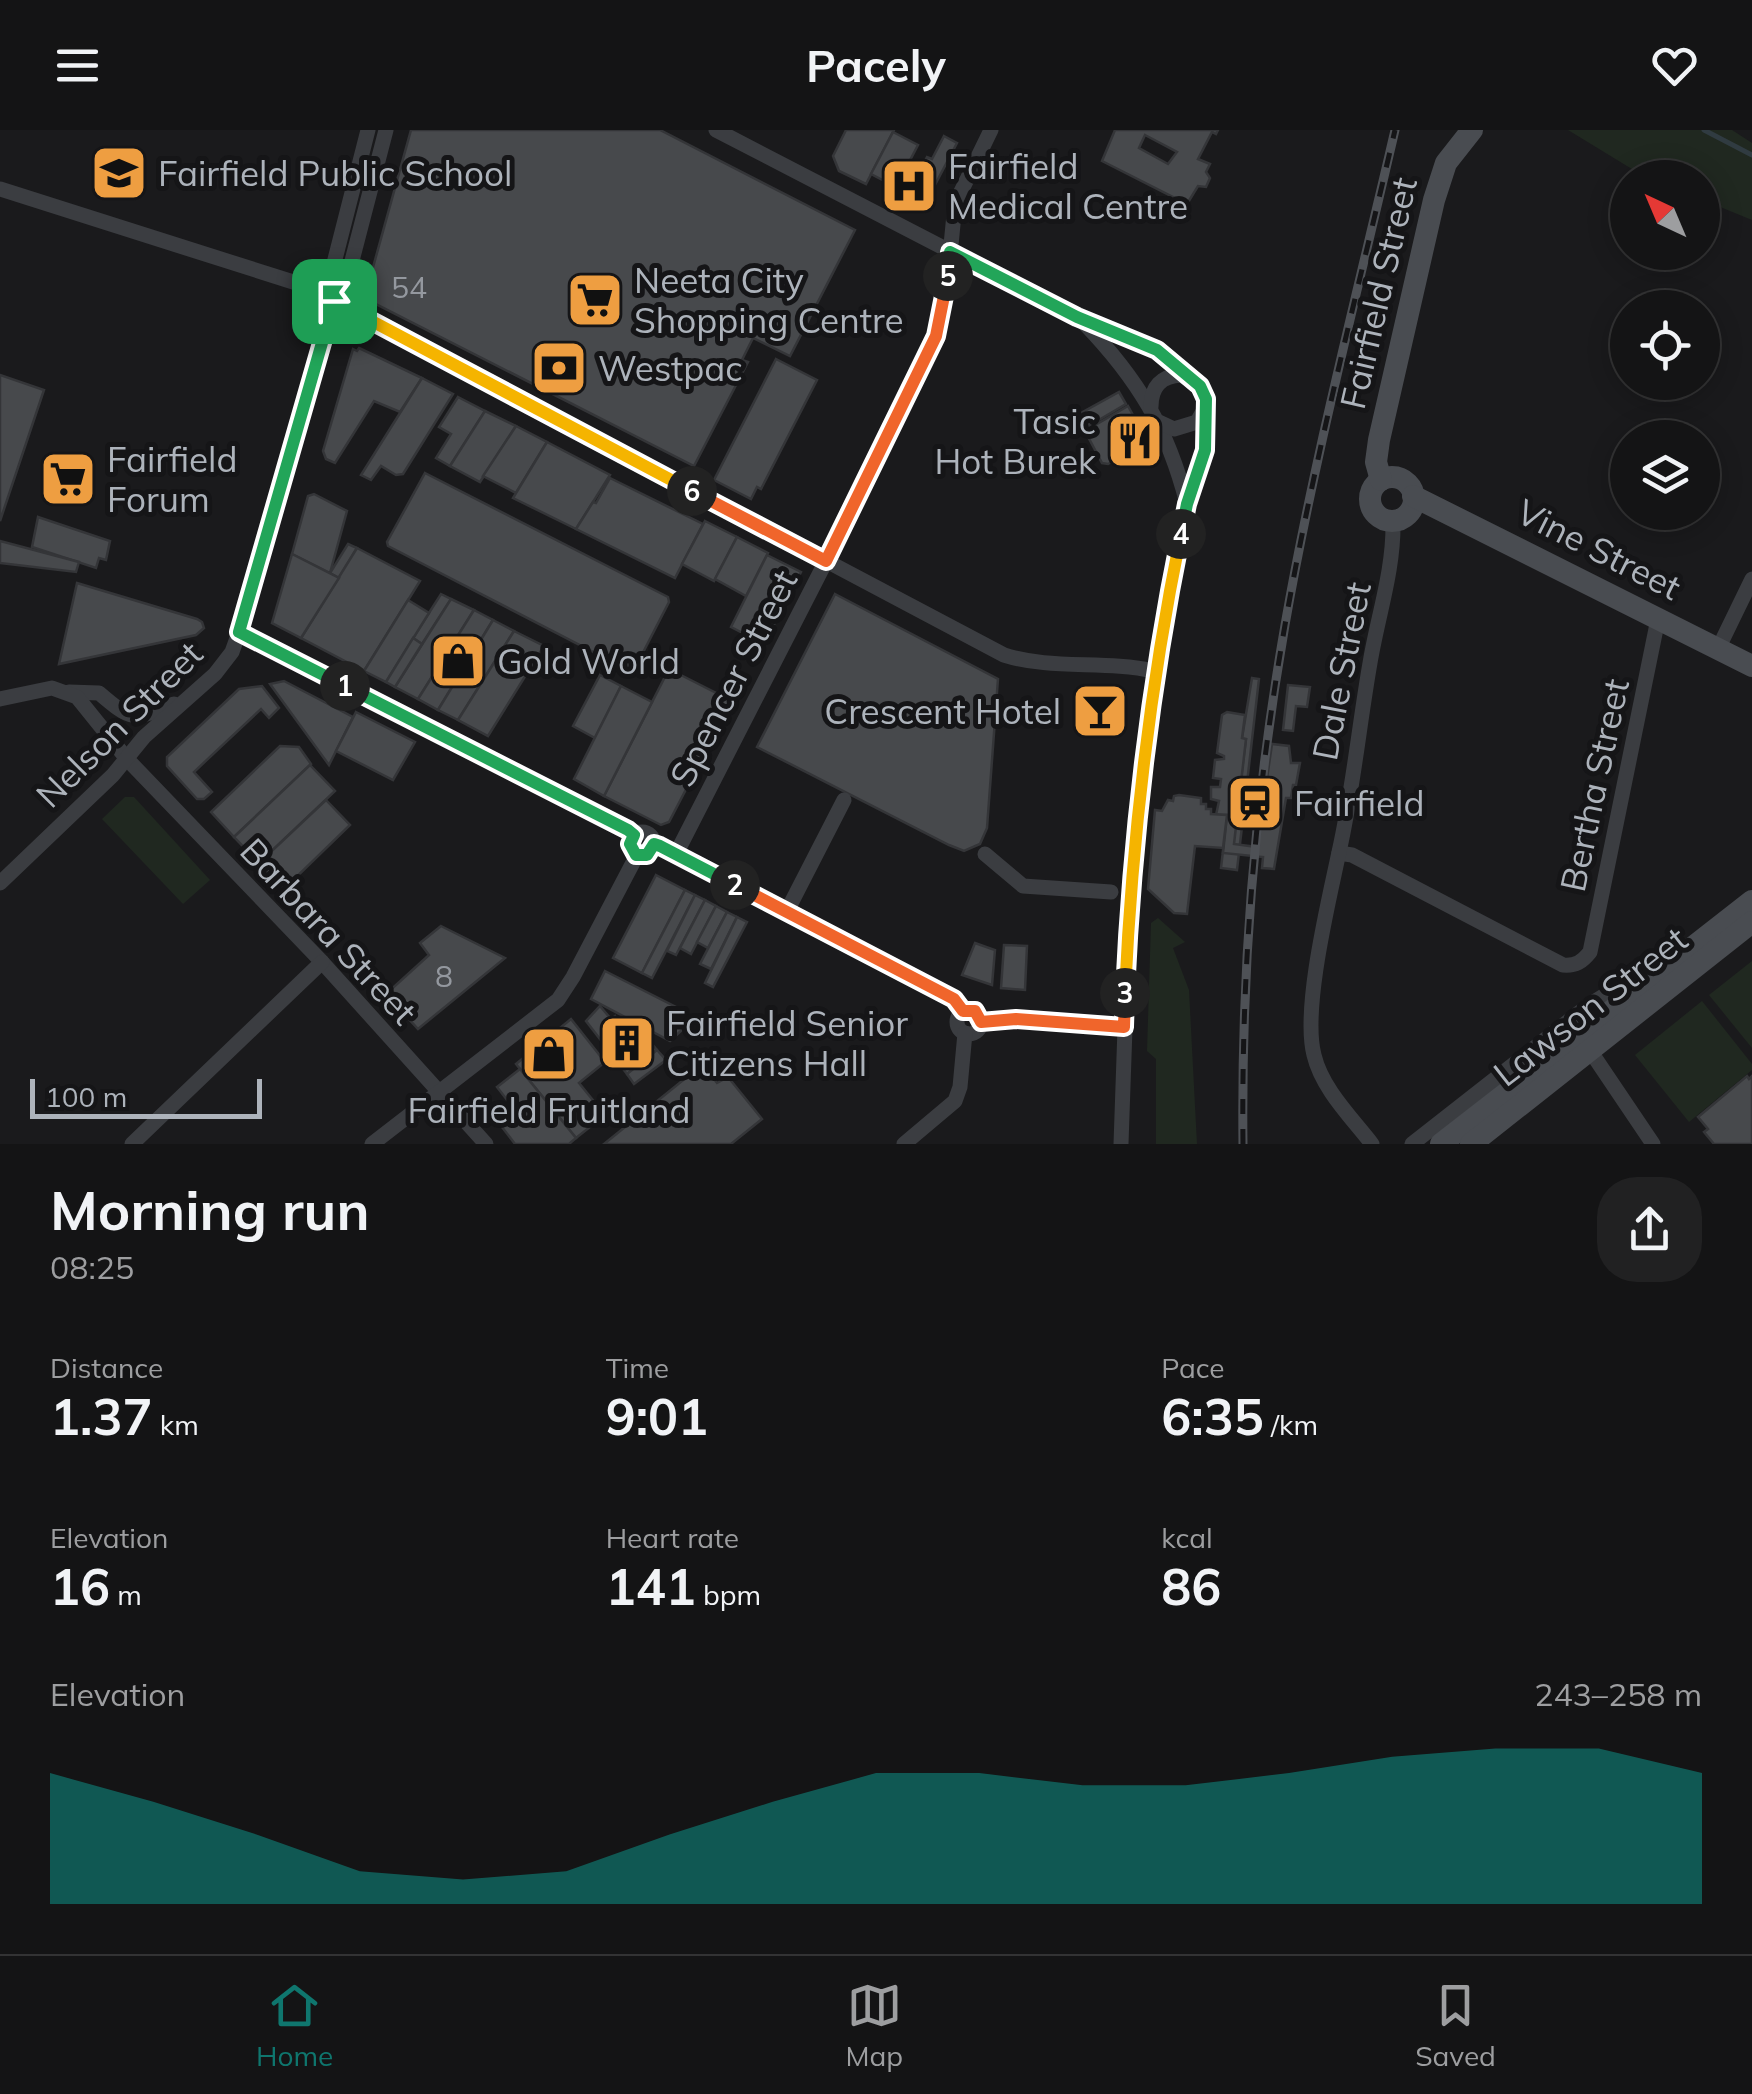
<!DOCTYPE html>
<meta charset="utf-8">
<style>
body{margin:0;font-family:Mulish,sans-serif;background:#212122;color:#f1f3f6;height:100vh;display:flex;flex-direction:column;font-size:38px;white-space:nowrap}
*{box-sizing:border-box;margin:0}
p{font-size:32px;color:#9d9ea0}
.icon{flex:none;width:55px;height:55px;fill:none;stroke:currentColor;stroke-width:2;stroke-linecap:round;stroke-linejoin:round}
.map{position:relative;height:1014px;overflow:hidden}
.details{display:flex;flex-direction:column;background:#141415;flex:1}
.details>*{flex:none}
.needle{width:65px;rotate:316deg}
.controls{position:absolute;left:1610px;top:30px;display:grid;gap:20px}
.controls a{display:grid;place-items:center;width:110px;height:110px;border-radius:50%;background:#141415;box-shadow:0 5px 25px #0003,0 0 0 2px #333334;font-size:50px}
.scale{position:absolute;left:30px;bottom:25px;width:232px;box-sizing:border-box;padding-left:10px;border:5px solid #adb3bb;border-top:0;font-size:28px;line-height:35px;white-space:nowrap;color:#adb3bb;-webkit-text-stroke:8px #151517;paint-order:stroke}
.pin{position:absolute;display:grid;place-items:center;width:85px;height:85px;color:#fff;margin:-42px;border-radius:20px;box-shadow:0 5px 15px #0006}
.km{position:absolute;width:50px;height:50px;margin:-25px;border-radius:50%;background:#222;color:#fff;font-size:28px;line-height:50px;text-align:center}
.round{display:grid;place-items:center;flex:none;width:105px;height:105px;border-radius:40px;background:#212122}
.head{display:flex;align-items:center;justify-content:space-between;height:170px;padding:0 50px}
h1{font-size:55px;font-weight:700;line-height:75px}
.stats{display:grid;grid-template-columns:repeat(3,1fr);gap:15px;height:170px;padding:10px 50px}
.stats div{display:grid;align-content:center}
.stats b{font-size:50px;font-weight:700}
.stats small{font-size:28px;font-weight:400}
.stats p{font-size:28px}
.chart{height:280px;padding:20px 50px}
.chart p{display:flex;justify-content:space-between}
.chart svg{width:100%;height:180px;margin-top:10px;fill:#0f766e;opacity:.7}
header{display:flex;justify-content:space-between;align-items:center;height:130px;padding:0 50px;background:#141415;font-size:45px;font-weight:700}
.tabs{display:flex;justify-content:space-around;align-items:center;height:140px;border-top:2px solid #333334;background:#141415;font-size:28px;color:#9d9ea0}
.tabs a{display:grid;justify-items:center;gap:5px}
.tabs .on{color:#0f766e}
.map>svg:first-child{display:block}
.green{fill:#202820}
.lines{fill:none;stroke-linecap:round;stroke-linejoin:round}
.stream{stroke:#303b41;stroke-width:5}
.building{fill:#47494c;stroke:#343538;stroke-width:2.5;fill-rule:evenodd}
.street{stroke:#3b3d41;stroke-width:15}
.secondary{stroke:#494c51;stroke-width:22}
.rail-casing{stroke:#4e5156;stroke-width:9}
.rail{stroke:#151517;stroke-width:5;stroke-dasharray:15;stroke-linecap:butt}
.split-1-casing{stroke:#fff;stroke-width:20}
.split-2-casing{stroke:#fff;stroke-width:20}
.split-3-casing{stroke:#fff;stroke-width:20}
.split-4-casing{stroke:#fff;stroke-width:20}
.split-5-casing{stroke:#fff;stroke-width:20}
.split-6-casing{stroke:#fff;stroke-width:20}
.split-7-casing{stroke:#fff;stroke-width:20}
.split-1{stroke:#22a559;stroke-width:12}
.split-2{stroke:#22a559;stroke-width:12}
.split-3{stroke:#f0652b;stroke-width:12}
.split-4{stroke:#f5b400;stroke-width:12}
.split-5{stroke:#22a559;stroke-width:12}
.split-6{stroke:#f0652b;stroke-width:12}
.split-7{stroke:#f5b400;stroke-width:12}
.labels{text-anchor:middle;dominant-baseline:central;stroke-width:10;stroke-linejoin:round;paint-order:stroke}
.number-label{font-size:30px;fill:#94989f}
.poi-label{font-size:35px;fill:#adb3bb;stroke:#151517;text-anchor:start}
.street-label{font-size:35px;fill:#adb3bb;stroke:#151517}
</style>
<header><svg class="icon" aria-label="menu" viewBox="0 0 24 24"><path d="M4 6h16M4 12h16M4 18h16"/></svg>Pacely<svg class="icon" aria-label="heart" viewBox="0 0 24 24"><path d="M12 20l-8-8c-3-5 5-10 8-4 3-6 11-1 8 4z"/></svg></header>
<div class="map">
<svg width="1752" height="1014" viewBox="0 0 1752 1014">
<rect width="100%" height="100%" fill="#1a1a1c"/>
<!-- green -->
<g class="green">
<polygon points="1568,0 1732,0 1752,13 1752,90 1703,70 1702,48 1645,47"/>
<polygon points="125,667 134,667 210,750 183,774 102,689"/>
<polygon points="1158,788 1185,812 1173,818 1189,860 1197,1014 1156,1014 1156,929 1147,921 1151,793"/>
<polygon points="1752,831 1752,918 1709,865"/>
<polygon points="1702,871 1752,934 1752,940 1689,992 1635,925"/>
</g>
<g class="lines">
<!-- stream -->
<polyline class="stream" points="1704,0 1752,25"/>
</g>
<!-- building -->
<g class="building">
<polygon points="411,0 660,0 855,100 790,226 753,208 742,230 748,232 694,336 372,172 367,159"/>
<polygon points="846,0 894,0 866,54 839,41 833,26"/>
<path d="M 1115,0 L 1218,0 L 1216,4 L 1212,2 L 1198,29 L 1210,34 L 1206,42 L 1210,48 L 1206,57 L 1198,56 L 1187,74 L 1102,31 ZM 1145,5 L 1177,22 L 1168,34 L 1139,18 Z"/>
<polygon points="893,2 918,15 896,57 871,44"/>
<polygon points="944,6 957,13 927,70 902,56 914,34 921,38 927,27 932,29"/>
<polygon points="359,218 422,248 400,282 374,271 335,333 326,329 323,321 353,219 357,221"/>
<polygon points="776,229 817,250 761,359 757,357 751,369 714,350"/>
<polygon points="0,245 44,260 0,391"/>
<polygon points="422,248 453,264 403,344 396,345 381,336 371,350 361,345"/>
<polygon points="1119,262 1126,274 1080,301 1072,288"/>
<polygon points="458,267 485,281 450,336 436,328 451,304 439,297"/>
<polygon points="1128,276 1148,312 1108,334 1102,333 1085,301"/>
<polygon points="485,281 516,296 480,352 450,336"/>
<polygon points="516,296 547,312 516,363 483,346"/>
<polygon points="547,312 610,345 576,399 513,368"/>
<polygon points="425,343 668,467 669,472 634,540 630,541 388,416 387,412"/>
<polygon points="610,348 703,394 675,448 576,399 593,372 596,373"/>
<polygon points="314,364 347,381 330,443 292,424 308,366"/>
<polygon points="38,387 110,411 106,430 99,428 96,438 32,417"/>
<polygon points="705,391 737,407 714,451 682,434"/>
<polygon points="737,407 768,423 746,466 715,449"/>
<polygon points="0,411 79,432 76,442 0,433"/>
<polygon points="348,414 357,418 339,448 330,443"/>
<polygon points="357,418 420,451 364,541 301,508"/>
<polygon points="292,424 339,448 301,508 272,493"/>
<polygon points="767,425 801,442 764,514 731,497"/>
<polygon points="77,453 197,489 202,492 204,498 196,505 59,534"/>
<polygon points="441,464 451,469 422,514 413,508"/>
<polygon points="835,464 998,549 987,698 980,714 964,721 949,715 757,617"/>
<polygon points="451,469 474,480 418,569 395,557"/>
<polygon points="408,470 429,483 386,552 364,541"/>
<polygon points="474,480 493,490 438,580 418,569"/>
<polygon points="493,490 514,501 458,590 438,580"/>
<polygon points="514,501 544,516 488,606 458,590"/>
<polygon points="413,508 422,514 395,557 386,552"/>
<polygon points="669,539 732,571 669,692 661,695 604,666"/>
<polygon points="600,545 621,556 595,608 573,596"/>
<polygon points="1252,548 1259,549 1237,740 1221,738 1227,685 1236,687 1246,609 1242,608"/>
<polygon points="284,551 353,587 329,635 270,554"/>
<polygon points="1288,555 1310,557 1307,577 1296,576 1293,601 1283,600"/>
<polygon points="262,556 279,578 269,588 261,579 194,642 212,662 204,669 197,669 167,636 167,627 239,559"/>
<polygon points="621,556 652,572 604,666 574,649"/>
<polygon points="356,582 415,612 393,650 336,621"/>
<polygon points="1227,582 1245,585 1242,608 1246,609 1234,714 1257,717 1272,614 1289,616 1291,633 1300,633 1296,655 1293,655 1291,668 1286,668 1274,739 1262,738 1263,727 1223,723 1227,685 1216,685 1219,671 1211,669 1211,657 1220,657 1221,649 1213,648 1215,630 1224,629 1224,626 1217,623 1222,585"/>
<polygon points="280,616 299,617 311,634 234,707 211,682"/>
<polygon points="310,635 335,661 259,733 234,707"/>
<polygon points="1179,665 1201,668 1201,674 1206,674 1206,679 1211,679 1211,684 1227,685 1223,718 1195,716 1187,784 1174,783 1148,759 1155,680 1162,681 1168,670 1173,671 1174,666"/>
<polygon points="326,670 350,695 284,759 259,733"/>
<polygon points="656,745 685,760 642,843 613,828"/>
<polygon points="685,760 695,765 652,848 642,843"/>
<polygon points="695,765 705,770 676,825 667,821"/>
<polygon points="705,770 716,776 691,824 680,818"/>
<polygon points="716,776 727,782 708,818 697,812"/>
<polygon points="727,782 737,787 711,839 700,834"/>
<polygon points="737,787 747,792 713,857 705,853"/>
<polygon points="441,796 505,828 418,899 386,864 429,825 420,813"/>
<polygon points="975,813 995,820 992,855 962,845"/>
<polygon points="1004,815 1027,816 1025,860 1001,858"/>
<polygon points="605,841 676,877 686,889 683,899 670,911 591,869"/>
<polygon points="600,876 611,889 615,886 626,906 628,904 623,897 632,891 635,893 657,920 627,944 586,891"/>
<polygon points="571,889 605,932 579,953 605,985 576,1008 516,934"/>
<polygon points="657,920 666,930 634,954 627,944"/>
<polygon points="703,934 717,953 728,947 762,989 731,1014 604,1014"/>
<polygon points="520,939 576,1008 569,1014 515,1014 495,988 511,975 497,957"/>
<polygon points="1747,946 1749,949 1752,946 1752,1014 1714,1014 1704,1002 1708,999 1698,987"/>
</g>
<g class="lines">
<!-- street -->
<g class="street">
<polyline points="716,0 1077,187 1157,220 1189,247"/>
<path d="M 0,59 L 309,157 L 1004,525 C 1051,540 1105,530 1154,541"/>
<polyline points="334,171 332,141 368,0"/>
<path d="M 1084,193 C 1138,249 1168,299 1187,374"/>
<path d="M 1151,277 C 1151,257 1161,246 1181,245 L 1200,255 L 1205,278 L 1197,292 L 1174,299 L 1159,292"/>
<polyline points="239,502 634,705"/>
<polyline points="1718,519 1752,449"/>
<path d="M 69,562 L 99,563 C 132,591 132,591 174,574"/>
<polyline points="0,569 52,558 77,567 127,629 322,832 486,1014"/>
<circle cx="642" cy="714" r="12"/>
<polyline points="654,714 954,869 963,881"/>
<path d="M 1339,723 L 1352,725 L 1563,835 C 1576,836 1582,832 1590,822 L 1658,489"/>
<polyline points="676,724 826,431 935,206 947,156 955,74 991,0"/>
<polyline points="985,724 1023,756 1111,762"/>
<polyline points="0,753 113,645 144,607 215,544 232,522 246,483 334,171 347,150 386,0"/>
<polyline points="786,783 844,670"/>
<circle cx="969" cy="892" r="12"/>
<polyline points="981,891 1016,889 1124,897"/>
<polyline points="1591,922 1653,1014"/>
<polyline points="132,1014 322,832"/>
<polyline points="372,1014 558,870 573,847 637,725"/>
<polyline points="904,1014 955,971 960,957 965,903"/>
<polyline points="1121,1014 1129,782 1150,578 1160,506 1187,374 1205,321 1205,278"/>
<path d="M 1372,1014 C 1352,988 1322,959 1314,925 C 1302,879 1329,770 1339,722 C 1353,660 1359,596 1370,533 C 1378,485 1394,440 1393,391"/>
<polyline points="1412,1014 1589,875 1608,863 1637,861"/>
</g>
<!-- secondary -->
<g class="secondary">
<circle cx="1392" cy="369" r="22"/>
<polyline points="1381,350 1376,332 1379,310 1434,70 1446,33 1472,0"/>
<polyline points="1413,366 1752,536"/>
<polyline points="1441,1014 1752,771"/>
<polyline points="1471,1014 1752,792"/>
</g>
<!-- rail casing -->
<g class="rail-casing">
<path id="rail" d="M 1243,1014 C 1241,839 1255,667 1285,495 C 1314,329 1357,164 1395,0"/>
</g>
<!-- rail -->
<use href="#rail" class="rail"/>
</g>
<g class="lines">
<!-- split-1 casing -->
<g class="split-1-casing">
<polyline id="split-1" points="334,171 239,502 345,556"/>
</g>
<!-- split-2 casing -->
<g class="split-2-casing">
<polyline id="split-2" points="345,556 628,700 634,705 630,714 636,725 647,725 654,714 660,716 735,755"/>
</g>
<!-- split-3 casing -->
<g class="split-3-casing">
<polyline id="split-3" points="735,755 954,869 963,881 975,881 981,892 1016,889 1124,897 1125,863"/>
</g>
<!-- split-4 casing -->
<g class="split-4-casing">
<path id="split-4" d="M 1125,863 C 1132,709 1150,556 1181,404"/>
</g>
<!-- split-5 casing -->
<g class="split-5-casing">
<polyline id="split-5" points="948,146 950,122 1077,187 1157,220 1200,256 1206,269 1205,320 1187,374 1181,404"/>
</g>
<!-- split-6 casing -->
<g class="split-6-casing">
<polyline id="split-6" points="692,361 826,431 936,206 948,146"/>
</g>
<!-- split-7 casing -->
<g class="split-7-casing">
<polyline id="split-7" points="334,171 692,361"/>
</g>
<!-- split-1 -->
<use href="#split-1" class="split-1"/>
<!-- split-2 -->
<use href="#split-2" class="split-2"/>
<!-- split-3 -->
<use href="#split-3" class="split-3"/>
<!-- split-4 -->
<use href="#split-4" class="split-4"/>
<!-- split-5 -->
<use href="#split-5" class="split-5"/>
<!-- split-6 -->
<use href="#split-6" class="split-6"/>
<!-- split-7 -->
<use href="#split-7" class="split-7"/>
</g>
<!-- icons -->
<defs>
<g id="school-square" transform="scale(2.875)"><rect x="-9" y="-9" width="18" height="18" rx="4" fill="#ee9e41" stroke="#151517"/><path d="M0-5L7-2L0 1L-7-2ZM-4 1L0 2.5L4 1V4Q0 6-4 4Z" fill="#111"/></g>
<g id="hospital-square" transform="scale(2.875)"><rect x="-9" y="-9" width="18" height="18" rx="4" fill="#ee9e41" stroke="#151517"/><path d="M-5-5h3v3.5h4V-5h3V5h-3V1.5h-4V5h-3Z" fill="#111"/></g>
<g id="supermarket-square" transform="scale(2.875)"><rect x="-9" y="-9" width="18" height="18" rx="4" fill="#ee9e41" stroke="#151517"/><path d="M-6-5.5h2.5l.6 2H6L4.5 2H-2.5L-4.4-4H-6ZM-1.5 3.2a1.3 1.3 0 1 0 .1 0ZM3 3.2a1.3 1.3 0 1 0 .1 0Z" fill="#111"/></g>
<g id="bank-square" transform="scale(2.875)"><rect x="-9" y="-9" width="18" height="18" rx="4" fill="#ee9e41" stroke="#151517"/><path d="M-6-4H6V4H-6ZM0-2.3a2.3 2.3 0 1 0 0 4.6a2.3 2.3 0 1 0 0-4.6Z" fill="#111"/></g>
<g id="restaurant-square" transform="scale(2.875)"><rect x="-9" y="-9" width="18" height="18" rx="4" fill="#ee9e41" stroke="#151517"/><path d="M-5-6h1v4h1v-4h1v4h1v-4h1v5L-1.5 .5V6h-2V.5L-5-1ZM5-6V6H3V1.5H1.5Q1.5-4 5-6Z" fill="#111"/></g>
<g id="shop-square" transform="scale(2.875)"><rect x="-9" y="-9" width="18" height="18" rx="4" fill="#ee9e41" stroke="#151517"/><path d="M-5-2.5h2.3a2.7 3.5 0 0 1 5.4 0H5L5.5 6h-11ZM-1.5-2.5h3a1.5 2.3 0 0 0-3 0Z" fill="#111"/></g>
<g id="bar-square" transform="scale(2.875)"><rect x="-9" y="-9" width="18" height="18" rx="4" fill="#ee9e41" stroke="#151517"/><path d="M-6-5H6L.8 .8V4.5H3.5V6h-7V4.5H-.8V.8Z" fill="#111"/></g>
<g id="station-square" transform="scale(2.875)"><rect x="-9" y="-9" width="18" height="18" rx="4" fill="#ee9e41" stroke="#151517"/><path d="M-3-6H3Q5-6 5-4V2Q5 4 3 4L4.5 6H3L1.5 4h-3L-3 6H-4.5L-3 4Q-5 4-5 2V-4Q-5-6-3-6ZM-3.5-4v3h7v-3ZM-3.5 1v1.5H-2V1ZM2 1v1.5H3.5V1Z" fill="#111"/></g>
<g id="building-square" transform="scale(2.875)"><rect x="-9" y="-9" width="18" height="18" rx="4" fill="#ee9e41" stroke="#151517"/><path d="M-4-6H4V6H1V3H-1V6H-4ZM-2.5-4.3h1.7v1.8h-1.7ZM.8-4.3h1.7v1.8H.8ZM-2.5-1h1.7V.8h-1.7ZM.8-1h1.7V.8H.8Z" fill="#111"/></g>
</defs>
<g fill-rule="evenodd">
<use href="#school-square" x="119" y="43"/>
<use href="#hospital-square" x="909" y="56"/>
<use href="#supermarket-square" x="595" y="170"/>
<use href="#bank-square" x="559" y="238"/>
<use href="#restaurant-square" x="1135" y="311"/>
<use href="#supermarket-square" x="68" y="349"/>
<use href="#shop-square" x="458" y="531"/>
<use href="#bar-square" x="1100" y="581"/>
<use href="#station-square" x="1255" y="673"/>
<use href="#building-square" x="627" y="913"/>
<use href="#shop-square" x="549" y="924"/>
</g>
<g class="labels">
<!-- number labels -->
<g class="number-label">
<text x="409" y="157">54</text>
<text x="444" y="846">8</text>
</g>
<!-- poi labels -->
<g class="poi-label">
<text x="948" y="36">Fairfield<tspan x="948" dy="40">Medical Centre</tspan></text>
<text x="158" y="43">Fairfield Public School</text>
<text x="634" y="150">Neeta City<tspan x="634" dy="40">Shopping Centre</tspan></text>
<text x="598" y="238">Westpac</text>
<text x="1096" y="291" text-anchor="end">Tasic<tspan x="1096" dy="40">Hot Burek</tspan></text>
<text x="107" y="329">Fairfield<tspan x="107" dy="40">Forum</tspan></text>
<text x="497" y="531">Gold World</text>
<text x="1061" y="581" text-anchor="end">Crescent Hotel</text>
<text x="1294" y="673">Fairfield</text>
<text x="666" y="893">Fairfield Senior<tspan x="666" dy="40">Citizens Hall</tspan></text>
<text x="549" y="980" text-anchor="middle">Fairfield Fruitland</text>
</g>
<!-- street labels -->
<g class="street-label">
<text transform="translate(1378 163) rotate(-77)">Fairfield Street</text>
<text transform="translate(1599 419) rotate(27)">Vine Street</text>
<text transform="translate(1341 541) rotate(-79)">Dale Street</text>
<text transform="translate(733 548) rotate(-63)">Spencer Street</text>
<text transform="translate(119 594) rotate(-45)">Nelson Street</text>
<text transform="translate(1594 655) rotate(-78)">Bertha Street</text>
<text transform="translate(329 801) rotate(47)">Barbara Street</text>
<text transform="translate(1590 876) rotate(-38)">Lawson Street</text>
</g>
</g>
</svg>
<div class="controls">
<a><svg class="needle" viewBox="-14 -14 28 28"><path d="M0-13l5 13h-10z" fill="#e53935"/><path d="M0 13l5-13h-10z" fill="#9d9ea0"/></svg></a>
<a><svg class="icon" aria-label="locate" viewBox="0 0 24 24"><circle cx="12" cy="12" r="6"/><path d="M12 2v4M12 18v4M2 12h4M18 12h4"/></svg></a>
<a><svg class="icon" aria-label="layers" viewBox="0 0 24 24"><path d="M12 4l9 5-9 5-9-5zM3 14l9 5 9-5"/></svg></a>
</div>
<div class="scale">100 m</div>
<div class="pin" style="left:334px;top:171px;background:#1e9e55"><svg class="icon" aria-label="arrive" viewBox="0 0 24 24"><path d="M6 21V4h12l-3 4 3 4H6"/></svg></div>
<b class="km" style="left:345px;top:556px">1</b>
<b class="km" style="left:735px;top:755px">2</b>
<b class="km" style="left:1125px;top:863px">3</b>
<b class="km" style="left:1181px;top:404px">4</b>
<b class="km" style="left:948px;top:146px">5</b>
<b class="km" style="left:692px;top:361px">6</b>
</div>
<section class="details">
<div class="head"><div><h1>Morning run</h1><p>08:25</p></div><a class="round"><svg class="icon" aria-label="share" viewBox="0 0 24 24"><path d="M12 15V3M7 8l5-5 5 5M5 13v7h14v-7"/></svg></a></div>
<div class="stats">
<div><p>Distance</p><b>1.37<small> km</small></b></div>
<div><p>Time</p><b>9:01</b></div>
<div><p>Pace</p><b>6:35<small> /km</small></b></div>
</div>
<div class="stats">
<div><p>Elevation</p><b>16<small> m</small></b></div>
<div><p>Heart rate</p><b>141<small> bpm</small></b></div>
<div><p>kcal</p><b>86</b></div>
</div>
<div class="chart"><p><span>Elevation</span>243–258 m</p>
<svg viewBox="0 0 160 44" preserveAspectRatio="none"><path d="M0 44V12L10 19L20 27L30 36L40 38L50 36L60 27L70 19L80 12L90 12L100 15L110 15L120 12L130 8L140 6L150 6L160 12V44z"/></svg>
</div>
</section>
<nav class="tabs">
<a class="on"><svg class="icon" aria-label="home" viewBox="0 0 24 24"><path d="M3 11l9-7 9 7M6 9v11h12V9"/></svg>Home</a>
<a><svg class="icon" aria-label="map" viewBox="0 0 24 24"><path d="M3 6l6-2 6 2 6-2v14l-6 2-6-2-6 2zM9 4v14M15 6v14"/></svg>Map</a>
<a><svg class="icon" aria-label="saved" viewBox="0 0 24 24"><path d="M7 4h10v16l-5-4-5 4z"/></svg>Saved</a>
</nav>
